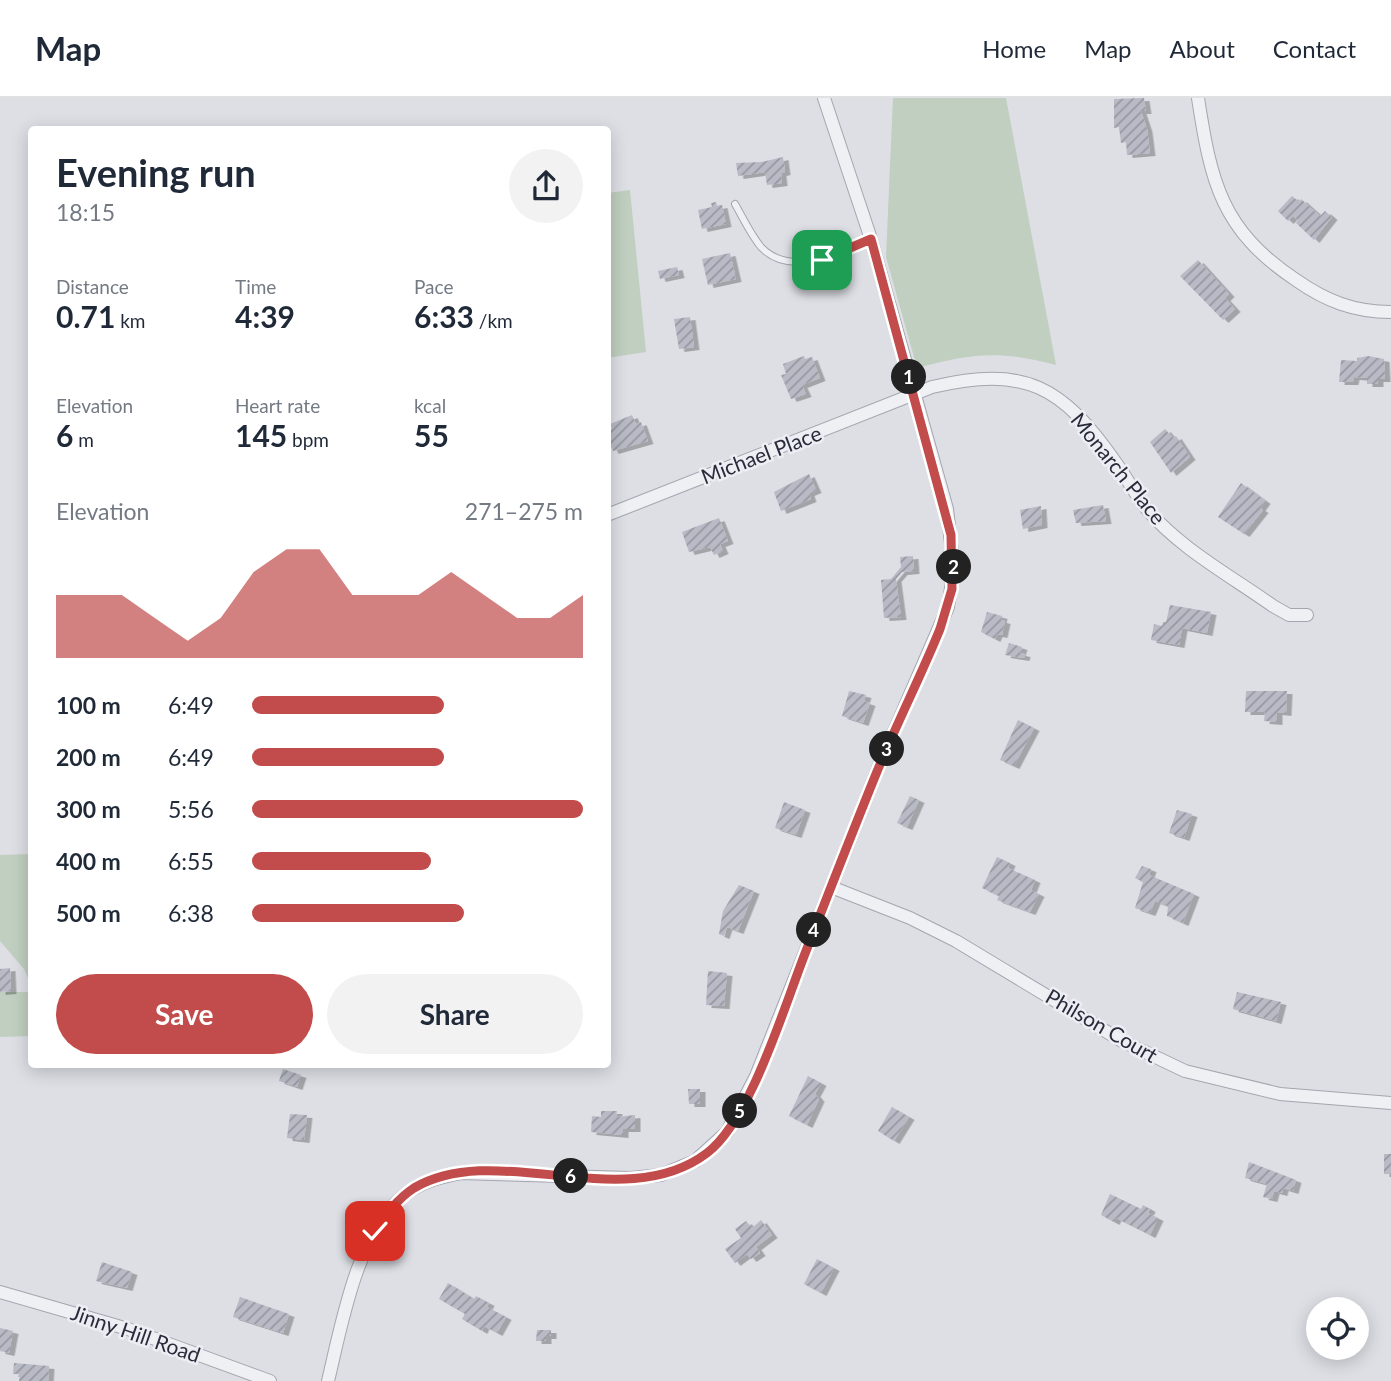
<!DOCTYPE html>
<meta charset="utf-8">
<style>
body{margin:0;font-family:Lato,sans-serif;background:#f2f2f3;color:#1f2937;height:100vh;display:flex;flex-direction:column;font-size:26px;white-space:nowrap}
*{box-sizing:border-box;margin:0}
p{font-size:23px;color:#747a83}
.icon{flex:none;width:38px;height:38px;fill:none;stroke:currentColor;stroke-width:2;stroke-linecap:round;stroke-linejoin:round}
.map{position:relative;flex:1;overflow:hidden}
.drawer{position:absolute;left:28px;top:28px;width:583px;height:942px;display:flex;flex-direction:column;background:#fff;border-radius:7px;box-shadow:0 4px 18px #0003}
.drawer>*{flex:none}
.fabs{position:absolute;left:1306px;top:1199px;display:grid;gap:14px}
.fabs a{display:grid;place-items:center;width:63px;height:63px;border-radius:50%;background:#fff;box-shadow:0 4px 18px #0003;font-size:35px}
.pin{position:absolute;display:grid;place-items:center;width:60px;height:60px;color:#fff;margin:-30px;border-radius:14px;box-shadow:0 4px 10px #0006}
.km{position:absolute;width:35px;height:35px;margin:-18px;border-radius:50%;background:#222;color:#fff;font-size:19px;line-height:35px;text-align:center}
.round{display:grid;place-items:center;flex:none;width:74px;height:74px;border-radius:37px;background:#f2f2f3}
.summary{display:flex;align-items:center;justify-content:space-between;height:119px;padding:0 28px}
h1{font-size:38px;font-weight:700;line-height:52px}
.figures{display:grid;grid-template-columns:repeat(3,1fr);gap:10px;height:119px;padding:7px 28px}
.figures div{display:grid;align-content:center}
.figures b{font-size:30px;font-weight:700}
.figures small{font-size:19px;font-weight:400}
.figures p{font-size:19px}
.chart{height:196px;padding:14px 28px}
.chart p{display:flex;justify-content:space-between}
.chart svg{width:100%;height:126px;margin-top:7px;fill:#c14c4b;opacity:.7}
.button{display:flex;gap:14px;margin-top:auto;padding:14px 28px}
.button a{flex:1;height:80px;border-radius:42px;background:#c14c4b;color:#fff;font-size:28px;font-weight:700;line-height:80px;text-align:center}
.button a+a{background:#f2f2f3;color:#1f2937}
ul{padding:0 28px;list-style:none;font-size:23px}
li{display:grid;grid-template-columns:112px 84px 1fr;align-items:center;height:52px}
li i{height:18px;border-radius:9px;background:#c14c4b}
header{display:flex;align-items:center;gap:42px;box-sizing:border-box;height:98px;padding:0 35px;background:#fff;border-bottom:2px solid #e0e1e3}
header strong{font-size:33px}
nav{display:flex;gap:38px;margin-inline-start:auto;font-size:24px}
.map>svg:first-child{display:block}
.grass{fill:#c0cfbf}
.building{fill:url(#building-hatch);filter:url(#shadow)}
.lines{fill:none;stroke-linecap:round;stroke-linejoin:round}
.service-casing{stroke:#a3a6ae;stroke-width:8}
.minor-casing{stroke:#a3a6ae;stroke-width:14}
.service{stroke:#eff0f4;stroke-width:6}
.minor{stroke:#eff0f4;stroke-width:12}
.route-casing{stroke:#fff;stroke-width:14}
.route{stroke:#c14c4b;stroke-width:9}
.labels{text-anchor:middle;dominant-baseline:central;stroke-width:5;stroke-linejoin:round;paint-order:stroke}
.street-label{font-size:21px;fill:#282c3a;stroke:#eceef3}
</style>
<header>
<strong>Map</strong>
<nav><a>Home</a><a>Map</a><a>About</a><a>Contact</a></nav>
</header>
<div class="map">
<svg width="1391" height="1283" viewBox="0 0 1391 1283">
<defs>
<pattern id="building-hatch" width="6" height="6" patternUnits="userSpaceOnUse" patternTransform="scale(1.75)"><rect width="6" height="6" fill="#b8bac5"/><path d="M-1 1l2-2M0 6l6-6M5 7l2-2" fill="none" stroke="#9697a1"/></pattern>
<filter id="shadow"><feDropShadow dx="5.5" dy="3" stdDeviation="0" flood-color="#0004"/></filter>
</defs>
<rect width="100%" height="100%" fill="#dddfe5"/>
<!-- grass -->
<g class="grass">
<path d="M 893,0 L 1006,0 L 1056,267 C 1000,252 972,255 917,270 L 886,159 Z"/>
<polygon points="630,92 646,254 607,260 607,95"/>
<polygon points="31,756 32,756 31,887 24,871 0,843 0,757"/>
<polygon points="0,894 31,894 31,938 0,939"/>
</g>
<!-- building -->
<g class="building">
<polygon points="1144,0 1146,13 1141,13 1147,31 1150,55 1127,57 1126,44 1121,45 1119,29 1114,30 1114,1"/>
<polygon points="783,59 785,74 781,75 782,85 767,87 765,74 738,78 736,65 762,64"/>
<polygon points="1292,98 1299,104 1301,101 1320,118 1325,113 1332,119 1314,142 1296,125 1298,122 1293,118 1288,123 1278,113"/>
<polygon points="716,104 717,108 722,107 726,126 702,131 698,112 712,109 711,105"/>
<polygon points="730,155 736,181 708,187 702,161"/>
<polygon points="1198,162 1229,196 1225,200 1235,211 1223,222 1180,178"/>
<polygon points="677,169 679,177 660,181 658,173"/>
<polygon points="690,219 694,249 679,251 674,221"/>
<polygon points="804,258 805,261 812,259 820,280 802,287 806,296 791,301 781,277 786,276 783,266"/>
<polygon points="1368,258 1384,261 1385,281 1378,281 1378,286 1367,286 1367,280 1354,279 1353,284 1339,284 1341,262 1357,263 1357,260"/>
<polygon points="632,317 636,326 641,324 648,343 613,353 607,339 607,332 612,331 610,326"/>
<polygon points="1165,331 1173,340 1176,338 1190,359 1171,375 1150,344"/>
<polygon points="809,376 816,392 809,395 811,401 781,413 774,394"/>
<polygon points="1241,385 1265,403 1260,410 1263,412 1244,436 1218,419"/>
<polygon points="1103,407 1106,423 1076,425 1073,412"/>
<polygon points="1041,408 1042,427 1023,431 1020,412"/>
<polygon points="719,420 728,443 720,446 723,453 714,457 710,449 689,454 682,434"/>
<polygon points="913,458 914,473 902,474 896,481 901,519 884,520 881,482 891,481 901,469 900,459"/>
<polygon points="1170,507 1211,514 1207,535 1182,530 1179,547 1151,542 1154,526 1162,528 1163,524 1166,524"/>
<polygon points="987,514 1002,518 1001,522 1005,523 1002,537 997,536 995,541 981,534"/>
<polygon points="1009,545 1022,549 1020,555 1025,556 1024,560 1005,557"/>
<polygon points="849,593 866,597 864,603 870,605 863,625 842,618"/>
<polygon points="1246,593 1287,593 1286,615 1277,614 1277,624 1264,623 1265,614 1245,614"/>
<polygon points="1018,622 1034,630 1014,668 1000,662"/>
<polygon points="910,698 919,702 907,729 897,725"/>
<polygon points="784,704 805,712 796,737 775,730"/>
<polygon points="1177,712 1192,716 1184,740 1169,735"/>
<polygon points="997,759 1010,765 1008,770 1035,782 1031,792 1039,796 1030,814 997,802 999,798 982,790"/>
<polygon points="1142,768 1151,771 1149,777 1194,796 1183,825 1167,818 1168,808 1155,803 1150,815 1135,810 1143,784 1135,780"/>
<polygon points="739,787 754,793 738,833 727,829 724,838 719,836 723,813"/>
<polygon points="10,870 11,893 0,894 0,871"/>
<polygon points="708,873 727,875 724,908 706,907"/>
<polygon points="1237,894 1281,904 1276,923 1233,911"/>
<polygon points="283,971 301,977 297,989 279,983"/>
<polygon points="808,978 821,985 815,996 819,1001 807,1027 789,1018"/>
<polygon points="688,991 700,991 700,1006 689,1006"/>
<polygon points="892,1009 909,1019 894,1043 878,1033"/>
<polygon points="601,1013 617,1013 616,1019 635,1017 635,1031 623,1031 623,1037 591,1034 592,1018 601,1019"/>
<polygon points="290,1016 307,1017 304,1042 287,1040"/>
<rect x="1384" y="1056" width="7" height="20"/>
<polygon points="1249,1064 1296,1082 1293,1093 1283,1090 1282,1095 1274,1093 1272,1101 1263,1099 1267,1086 1245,1080"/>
<polygon points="1110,1096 1141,1111 1143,1107 1150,1111 1148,1115 1158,1120 1150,1137 1116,1120 1114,1124 1101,1117"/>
<polygon points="761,1122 772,1137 756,1149 760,1155 751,1161 747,1156 735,1165 725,1151 741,1140 735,1131 746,1123 752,1130"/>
<polygon points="817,1161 834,1170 821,1195 804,1186"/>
<polygon points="102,1164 132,1174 127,1190 96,1183"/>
<polygon points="448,1185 474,1201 476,1198 489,1205 487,1209 506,1219 497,1235 484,1228 482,1233 462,1221 465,1216 439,1201"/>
<polygon points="240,1199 289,1216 283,1235 233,1219"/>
<polygon points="0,1230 13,1233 9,1255 0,1253"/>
<polygon points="537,1232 551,1232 551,1238 546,1238 546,1243 536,1243"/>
<polygon points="14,1265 49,1268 48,1283 19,1283 20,1276 13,1276"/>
</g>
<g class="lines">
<!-- service casing -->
<g class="service-casing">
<path id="service" d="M 735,106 C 743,120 751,137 761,149 C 790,180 841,156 871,141"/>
</g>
<!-- minor casing -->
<g class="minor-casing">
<g id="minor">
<path d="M 1198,0 C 1211,84 1221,132 1296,182 C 1326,203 1354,214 1391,214"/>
<path d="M 607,417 L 932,289 C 1026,267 1062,288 1116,365 C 1127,380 1135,396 1146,410 C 1179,450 1231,478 1273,508 L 1289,517 L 1307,517"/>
<polyline points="831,789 910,820 956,843 1122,943 1185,973 1280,996 1391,1005"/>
<polyline points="0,1194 128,1231 270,1283"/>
<path d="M 328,1283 C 342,1225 356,1140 402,1099 C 419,1084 440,1079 461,1075 L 631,1080 L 661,1077 L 695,1063 L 727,1034 L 756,978 L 877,673 L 948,509 L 954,471 L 947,411 L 871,141 L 824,0"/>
</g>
</g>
<!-- service -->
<use href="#service" class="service"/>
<!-- minor -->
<use href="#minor" class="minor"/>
</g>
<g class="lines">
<!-- route casing -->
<g class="route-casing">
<path id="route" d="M 375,1133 C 386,1117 397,1101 414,1090 C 498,1041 624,1118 707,1055 C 751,1022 785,906 806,853 C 829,794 852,735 876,676 C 896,627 920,580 940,531 L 952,491 L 951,437 L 871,141 L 822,162"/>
</g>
<!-- route -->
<use href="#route" class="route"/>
</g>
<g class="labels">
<!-- street labels -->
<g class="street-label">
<text transform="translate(761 356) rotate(-21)">Michael Place</text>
<text transform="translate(1119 370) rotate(51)">Monarch Place</text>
<text transform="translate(1102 927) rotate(30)">Philson Court</text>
<text transform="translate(136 1235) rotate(19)">Jinny Hill Road</text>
</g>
</g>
</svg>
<div class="fabs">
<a><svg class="icon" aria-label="locate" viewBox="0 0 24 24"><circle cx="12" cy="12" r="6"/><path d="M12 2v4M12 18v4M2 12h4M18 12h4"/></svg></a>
</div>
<div class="pin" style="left:822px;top:162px;background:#1e9e55"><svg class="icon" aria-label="arrive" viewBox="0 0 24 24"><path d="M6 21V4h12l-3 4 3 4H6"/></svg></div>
<div class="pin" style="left:375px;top:1133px;background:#d93025"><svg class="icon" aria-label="check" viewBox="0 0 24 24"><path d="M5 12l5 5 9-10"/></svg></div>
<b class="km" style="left:909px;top:279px">1</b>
<b class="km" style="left:954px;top:469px">2</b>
<b class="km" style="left:887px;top:651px">3</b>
<b class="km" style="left:814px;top:832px">4</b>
<b class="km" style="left:740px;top:1013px">5</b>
<b class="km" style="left:571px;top:1078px">6</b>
<section class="drawer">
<div class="summary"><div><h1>Evening run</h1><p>18:15</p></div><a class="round"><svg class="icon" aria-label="share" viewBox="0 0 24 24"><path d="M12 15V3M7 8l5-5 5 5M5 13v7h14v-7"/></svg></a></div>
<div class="figures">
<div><p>Distance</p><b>0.71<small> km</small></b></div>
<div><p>Time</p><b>4:39</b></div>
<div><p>Pace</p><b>6:33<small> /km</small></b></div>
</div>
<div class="figures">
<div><p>Elevation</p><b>6<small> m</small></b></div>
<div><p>Heart rate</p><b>145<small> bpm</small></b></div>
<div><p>kcal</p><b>55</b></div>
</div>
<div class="chart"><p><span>Elevation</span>271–275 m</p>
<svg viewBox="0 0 160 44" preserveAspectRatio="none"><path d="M0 44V22L10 22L20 22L30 30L40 38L50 30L60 14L70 6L80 6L90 22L100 22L110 22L120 14L130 22L140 30L150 30L160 22V44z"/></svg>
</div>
<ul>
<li><b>100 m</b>6:49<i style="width:58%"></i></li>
<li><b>200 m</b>6:49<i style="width:58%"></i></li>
<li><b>300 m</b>5:56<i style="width:100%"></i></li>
<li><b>400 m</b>6:55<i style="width:54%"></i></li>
<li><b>500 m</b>6:38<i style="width:64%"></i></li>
</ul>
<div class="button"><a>Save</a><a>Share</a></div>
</section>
</div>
